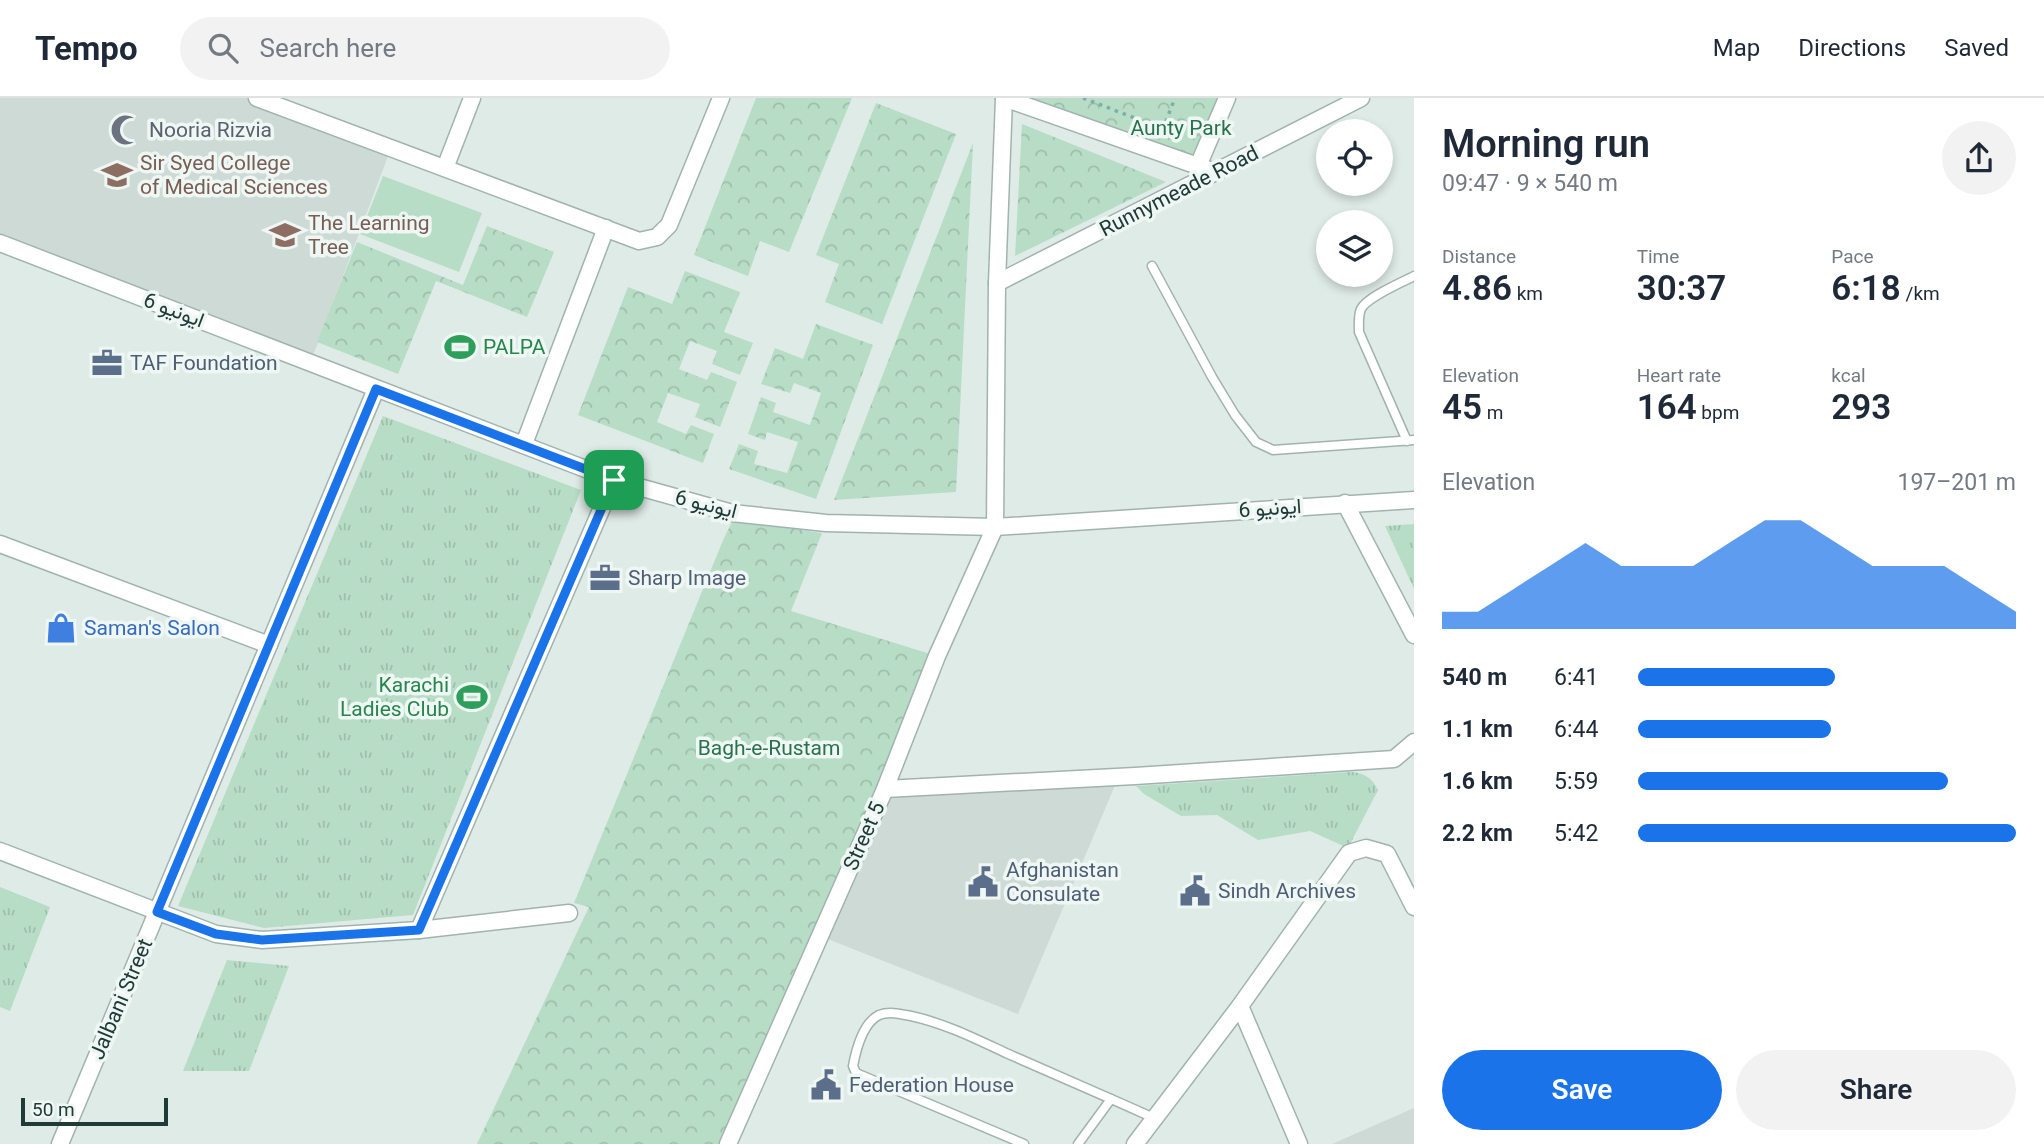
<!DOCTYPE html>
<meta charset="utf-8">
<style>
body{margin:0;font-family:Roboto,Vazirmatn,sans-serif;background:#f2f2f3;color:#1f2937;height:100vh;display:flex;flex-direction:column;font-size:26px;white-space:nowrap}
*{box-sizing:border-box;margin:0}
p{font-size:23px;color:#747a83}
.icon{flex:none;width:38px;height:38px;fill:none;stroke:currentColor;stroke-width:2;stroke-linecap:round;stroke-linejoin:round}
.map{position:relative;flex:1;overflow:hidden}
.panel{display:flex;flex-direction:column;background:#fff;width:630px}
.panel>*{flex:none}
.tools{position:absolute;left:1316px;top:21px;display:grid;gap:14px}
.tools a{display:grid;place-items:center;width:77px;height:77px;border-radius:50%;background:#fff;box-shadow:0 4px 10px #0003;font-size:35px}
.scale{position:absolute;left:21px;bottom:18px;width:147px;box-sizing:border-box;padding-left:7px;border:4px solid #203b37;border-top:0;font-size:19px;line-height:24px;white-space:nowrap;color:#203b37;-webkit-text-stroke:5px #eff7f4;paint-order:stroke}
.pin{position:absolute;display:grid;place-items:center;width:60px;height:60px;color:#fff;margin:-30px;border-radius:14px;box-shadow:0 4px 10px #0006}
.round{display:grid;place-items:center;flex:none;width:74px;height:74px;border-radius:37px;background:#f2f2f3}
.head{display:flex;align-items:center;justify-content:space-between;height:119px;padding:0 28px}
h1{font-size:38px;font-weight:600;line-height:52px}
.figures{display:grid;grid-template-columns:repeat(3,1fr);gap:10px;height:119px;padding:7px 28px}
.figures div{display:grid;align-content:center}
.figures b{font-size:35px;font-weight:600}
.figures small{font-size:19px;font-weight:400}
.figures p{font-size:19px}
.chart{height:196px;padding:14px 28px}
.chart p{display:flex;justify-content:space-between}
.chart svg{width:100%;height:126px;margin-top:7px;fill:#1a73e8;opacity:.7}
.action{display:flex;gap:14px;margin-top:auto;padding:14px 28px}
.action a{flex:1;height:80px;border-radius:42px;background:#1a73e8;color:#fff;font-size:28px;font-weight:600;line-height:80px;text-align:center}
.action a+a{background:#f2f2f3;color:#1f2937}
ul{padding:0 28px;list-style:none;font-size:23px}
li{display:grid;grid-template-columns:112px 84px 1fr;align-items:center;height:52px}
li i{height:18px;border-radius:9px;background:#1a73e8}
header{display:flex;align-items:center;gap:42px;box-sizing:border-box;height:98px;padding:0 35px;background:#fff;border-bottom:2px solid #e0e1e3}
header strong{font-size:33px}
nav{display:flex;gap:38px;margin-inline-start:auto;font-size:24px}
.search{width:490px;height:63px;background:#f2f2f3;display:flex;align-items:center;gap:18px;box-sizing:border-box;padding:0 24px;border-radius:38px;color:#747a83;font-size:26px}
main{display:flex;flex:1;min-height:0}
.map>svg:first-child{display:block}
.built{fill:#cddad6}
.grass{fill:url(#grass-tufts)}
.forest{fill:url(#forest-crowns)}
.garden{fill:#b7ddc6}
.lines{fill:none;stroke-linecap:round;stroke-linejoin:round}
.service-casing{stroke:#a2b3af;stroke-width:11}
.minor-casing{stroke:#a2b3af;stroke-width:19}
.path{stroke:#7eafa6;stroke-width:3.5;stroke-dasharray:3.5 5;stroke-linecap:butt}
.service{stroke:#fff;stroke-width:8}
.minor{stroke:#fff;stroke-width:16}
.route-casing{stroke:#fff;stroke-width:14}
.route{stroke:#1a73e8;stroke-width:9}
.labels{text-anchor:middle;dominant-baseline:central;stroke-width:7;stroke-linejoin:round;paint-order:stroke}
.park-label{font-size:21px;fill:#29724e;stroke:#eff7f4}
.worship-label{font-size:21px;fill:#5b616d;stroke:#eff7f4;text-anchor:start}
.education-label{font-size:21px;fill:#785e54;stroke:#eff7f4;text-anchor:start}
.street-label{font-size:21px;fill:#203b37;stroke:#eff7f4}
.leisure-label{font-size:21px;fill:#27864d;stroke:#eff7f4;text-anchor:start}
.service-label{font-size:21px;fill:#4e5e75;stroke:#eff7f4;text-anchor:start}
.shop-label{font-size:21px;fill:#366cbe;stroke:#eff7f4;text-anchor:start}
</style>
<header>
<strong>Tempo</strong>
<div class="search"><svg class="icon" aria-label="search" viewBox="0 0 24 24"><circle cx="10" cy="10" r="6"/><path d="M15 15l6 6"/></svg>Search here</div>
<nav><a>Map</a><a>Directions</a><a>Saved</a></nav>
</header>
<main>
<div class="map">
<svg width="1414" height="1046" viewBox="0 0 1414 1046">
<defs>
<pattern id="grass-tufts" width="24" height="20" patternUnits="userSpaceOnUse" patternTransform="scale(1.75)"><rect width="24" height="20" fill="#b7ddc6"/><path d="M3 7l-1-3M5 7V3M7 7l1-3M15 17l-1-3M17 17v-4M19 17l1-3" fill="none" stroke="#9dbfab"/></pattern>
<pattern id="forest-crowns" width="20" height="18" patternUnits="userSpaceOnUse" patternTransform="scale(1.75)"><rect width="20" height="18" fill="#b7ddc6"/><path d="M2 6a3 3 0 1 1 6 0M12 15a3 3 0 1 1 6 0" fill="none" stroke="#9dbfab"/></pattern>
</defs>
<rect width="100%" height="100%" fill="#dfebe7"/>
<!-- built -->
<g class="built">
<polygon points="0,0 257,0 391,50 308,271 0,154"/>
<polygon points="1119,678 1018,916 820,838 883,693"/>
<polygon points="1414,1010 1414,1046 1332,1046"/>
</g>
<!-- grass -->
<g class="grass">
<polygon points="383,318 581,392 413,817 264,830 178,808"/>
<polygon points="1414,426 1414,491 1385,428"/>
<path d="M 1351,674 C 1365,675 1372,680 1378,692 L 1348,750 L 1310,733 L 1258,742 L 1217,717 L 1181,718 L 1144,696 L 1136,688 Z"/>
<polygon points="0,789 50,809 10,913 0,909"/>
<polygon points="227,862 289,868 249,973 183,973"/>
</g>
<!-- forest -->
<g class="forest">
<polygon points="756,0 852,0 789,154 760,143 748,178 694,157"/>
<polygon points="1006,0 1225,0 1198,68"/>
<polygon points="876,5 956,36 882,226 825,204 839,166 816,157"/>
<polygon points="1022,26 1166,84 1015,158"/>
<polygon points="973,45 956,394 834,402"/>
<polygon points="487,128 554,154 527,219 436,183 398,276 317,244 357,144 463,187"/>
<polygon points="685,173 740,194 724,234 753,245 740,277 712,266 717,253 690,243 679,271 707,282 711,274 737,284 720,329 695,319 700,306 668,295 657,324 686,336 691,327 714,336 703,365 578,317 628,189 672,206"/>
<polygon points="816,226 873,247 816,401 729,371 739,346 758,353 754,366 787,375 798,344 767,334 765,342 748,336 761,299 776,305 773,314 810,327 821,295 794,285 790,295 761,286 775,250 803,261"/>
<polygon points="733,422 822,435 791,513 937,558 728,1046 477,1046 589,809 574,805 724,440"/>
</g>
<!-- garden -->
<polygon class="garden" points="383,78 482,115 459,174 360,136"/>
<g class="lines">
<!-- service casing -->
<g class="service-casing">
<g id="service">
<polyline points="1152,168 1212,279 1235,317 1256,344 1273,352 1414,342"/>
<path d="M 1407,343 L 1359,234 C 1359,226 1358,218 1361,211 C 1367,199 1401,185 1414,178"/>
<path d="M 1024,1046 L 856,975 L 853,968 C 856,952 863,925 879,917 C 889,913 901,916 911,918 C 944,925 976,941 1006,955 C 1056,977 1105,998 1154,1020"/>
<polyline points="1078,1046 1111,1001"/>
</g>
</g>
<!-- minor casing -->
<g class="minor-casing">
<g id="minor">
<polyline points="257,0 639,143 657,139 669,127 721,0"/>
<polyline points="1004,0 1215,74"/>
<polyline points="1198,68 1227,0"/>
<polyline points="445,70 472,0"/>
<polyline points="0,145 614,382 732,415 826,425 995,429 1414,402"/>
<polyline points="997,185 1361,0"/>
<polyline points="524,346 606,130"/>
<polyline points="1345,405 1414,537"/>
<polyline points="0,446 269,547"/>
<polyline points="885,691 1135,678 1394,661 1414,644"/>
<polyline points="0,753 216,836 262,842 419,832 569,815"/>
<polyline points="419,832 614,382"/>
<polyline points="1240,908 1299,1046"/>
<polyline points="60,1046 376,291"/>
<polyline points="728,1046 885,691 937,558 995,429 997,185 1004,0"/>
<polyline points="1135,1046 1240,908 1349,755 1366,750 1387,756 1414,809"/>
</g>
</g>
<!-- path -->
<polyline class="path" points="1083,0 1163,31 1175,0"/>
<!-- service -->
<use href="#service" class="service"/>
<!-- minor -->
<use href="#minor" class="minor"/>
</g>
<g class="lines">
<!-- route casing -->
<g class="route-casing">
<polygon id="route" points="376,291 614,382 419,832 262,842 216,836 157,814"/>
</g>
<!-- route -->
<use href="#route" class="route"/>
</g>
<!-- icons -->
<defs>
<g id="mosque-bare" transform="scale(2.415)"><path d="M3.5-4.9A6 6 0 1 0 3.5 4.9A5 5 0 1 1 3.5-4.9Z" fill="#6b7280" stroke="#eff7f4" stroke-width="2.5" paint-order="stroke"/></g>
<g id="university-bare" transform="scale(2.415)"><path d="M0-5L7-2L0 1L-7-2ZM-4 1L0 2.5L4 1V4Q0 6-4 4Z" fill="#8d6e63" stroke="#eff7f4" stroke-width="2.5" paint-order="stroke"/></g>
<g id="school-bare" transform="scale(2.415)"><path d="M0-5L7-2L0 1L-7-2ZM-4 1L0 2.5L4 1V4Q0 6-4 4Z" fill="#8d6e63" stroke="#eff7f4" stroke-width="2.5" paint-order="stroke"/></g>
<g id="stadium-bare" transform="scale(2.415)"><path d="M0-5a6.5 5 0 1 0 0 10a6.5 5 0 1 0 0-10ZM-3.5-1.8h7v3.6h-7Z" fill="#2e9e5b" stroke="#eff7f4" stroke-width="2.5" paint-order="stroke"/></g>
<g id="office-bare" transform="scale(2.415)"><path d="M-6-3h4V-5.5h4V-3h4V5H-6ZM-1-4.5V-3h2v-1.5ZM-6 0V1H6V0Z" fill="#5c6f8a" stroke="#eff7f4" stroke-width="2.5" paint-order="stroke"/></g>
<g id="shop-bare" transform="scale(2.415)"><path d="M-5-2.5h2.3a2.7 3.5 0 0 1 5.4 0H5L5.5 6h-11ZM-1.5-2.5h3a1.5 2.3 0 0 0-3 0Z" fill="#3f7fe0" stroke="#eff7f4" stroke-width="2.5" paint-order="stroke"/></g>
<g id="civic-bare" transform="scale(2.415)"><path d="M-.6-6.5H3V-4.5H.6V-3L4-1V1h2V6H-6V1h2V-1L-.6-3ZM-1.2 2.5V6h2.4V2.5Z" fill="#5c6f8a" stroke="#eff7f4" stroke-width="2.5" paint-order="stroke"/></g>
</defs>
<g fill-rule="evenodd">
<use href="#mosque-bare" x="126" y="32"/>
<use href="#university-bare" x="117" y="77"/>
<use href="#school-bare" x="285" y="137"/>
<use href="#stadium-bare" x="460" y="249"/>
<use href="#office-bare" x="107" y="265"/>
<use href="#office-bare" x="605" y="480"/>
<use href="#shop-bare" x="61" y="530"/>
<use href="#stadium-bare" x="472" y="599"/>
<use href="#civic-bare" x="983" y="784"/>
<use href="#civic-bare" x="1195" y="793"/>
<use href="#civic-bare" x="826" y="987"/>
</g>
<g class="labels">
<!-- park labels -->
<g class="park-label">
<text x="1181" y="30">Aunty Park</text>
<text x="769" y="650">Bagh-e-Rustam</text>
</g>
<!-- worship labels -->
<g class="worship-label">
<text x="149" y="32">Nooria Rizvia</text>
</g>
<!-- education labels -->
<g class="education-label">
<text x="140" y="65">Sir Syed College<tspan x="140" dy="24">of Medical Sciences</tspan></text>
<text x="308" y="125">The Learning<tspan x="308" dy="24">Tree</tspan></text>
</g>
<!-- street labels -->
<g class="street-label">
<text transform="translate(1179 93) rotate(-27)">Runnymeade Road</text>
<text transform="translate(174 212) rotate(21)">ایونیو 6</text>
<text transform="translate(706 406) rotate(14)">ایونیو 6</text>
<text transform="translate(1270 410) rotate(-4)">ایونیو 6</text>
<text transform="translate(864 738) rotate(-66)">Street 5</text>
<text transform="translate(121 901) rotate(-67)">Jalbani Street</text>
</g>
<!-- leisure labels -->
<g class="leisure-label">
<text x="483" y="249">PALPA</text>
<text x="449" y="587" text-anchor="end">Karachi<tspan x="449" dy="24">Ladies Club</tspan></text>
</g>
<!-- service labels -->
<g class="service-label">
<text x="130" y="265">TAF Foundation</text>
<text x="628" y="480">Sharp Image</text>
<text x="1006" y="772">Afghanistan<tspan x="1006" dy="24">Consulate</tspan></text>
<text x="1218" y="793">Sindh Archives</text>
<text x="849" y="987">Federation House</text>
</g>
<!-- shop labels -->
<g class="shop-label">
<text x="84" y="530">Saman's Salon</text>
</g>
</g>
</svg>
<div class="tools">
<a><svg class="icon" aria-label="locate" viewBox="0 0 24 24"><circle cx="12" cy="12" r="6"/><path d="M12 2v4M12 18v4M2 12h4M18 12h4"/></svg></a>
<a><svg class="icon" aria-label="layers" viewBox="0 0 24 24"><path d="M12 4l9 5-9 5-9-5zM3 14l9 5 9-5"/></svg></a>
</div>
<div class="scale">50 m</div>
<div class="pin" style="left:614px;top:382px;background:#1e9e55"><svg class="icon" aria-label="arrive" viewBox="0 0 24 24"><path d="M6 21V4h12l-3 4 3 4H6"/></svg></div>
</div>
<section class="panel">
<div class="head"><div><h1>Morning run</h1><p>09:47 · 9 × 540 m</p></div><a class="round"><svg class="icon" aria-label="share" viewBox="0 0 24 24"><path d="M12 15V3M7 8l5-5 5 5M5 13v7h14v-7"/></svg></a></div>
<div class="figures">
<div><p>Distance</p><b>4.86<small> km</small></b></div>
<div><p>Time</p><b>30:37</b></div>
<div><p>Pace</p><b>6:18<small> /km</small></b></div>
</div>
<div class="figures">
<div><p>Elevation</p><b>45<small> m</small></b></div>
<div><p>Heart rate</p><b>164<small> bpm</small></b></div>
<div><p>kcal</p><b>293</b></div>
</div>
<div class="chart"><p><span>Elevation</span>197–201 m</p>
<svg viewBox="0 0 160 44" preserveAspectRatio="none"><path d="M0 44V38L10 38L20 30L30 22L40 14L50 22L60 22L70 22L80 14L90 6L100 6L110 14L120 22L130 22L140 22L150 30L160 38V44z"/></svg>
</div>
<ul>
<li><b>540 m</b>6:41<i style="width:52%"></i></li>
<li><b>1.1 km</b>6:44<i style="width:51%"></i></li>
<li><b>1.6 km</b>5:59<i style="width:82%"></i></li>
<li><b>2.2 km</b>5:42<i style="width:100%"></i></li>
</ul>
<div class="action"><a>Save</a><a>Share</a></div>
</section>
</main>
